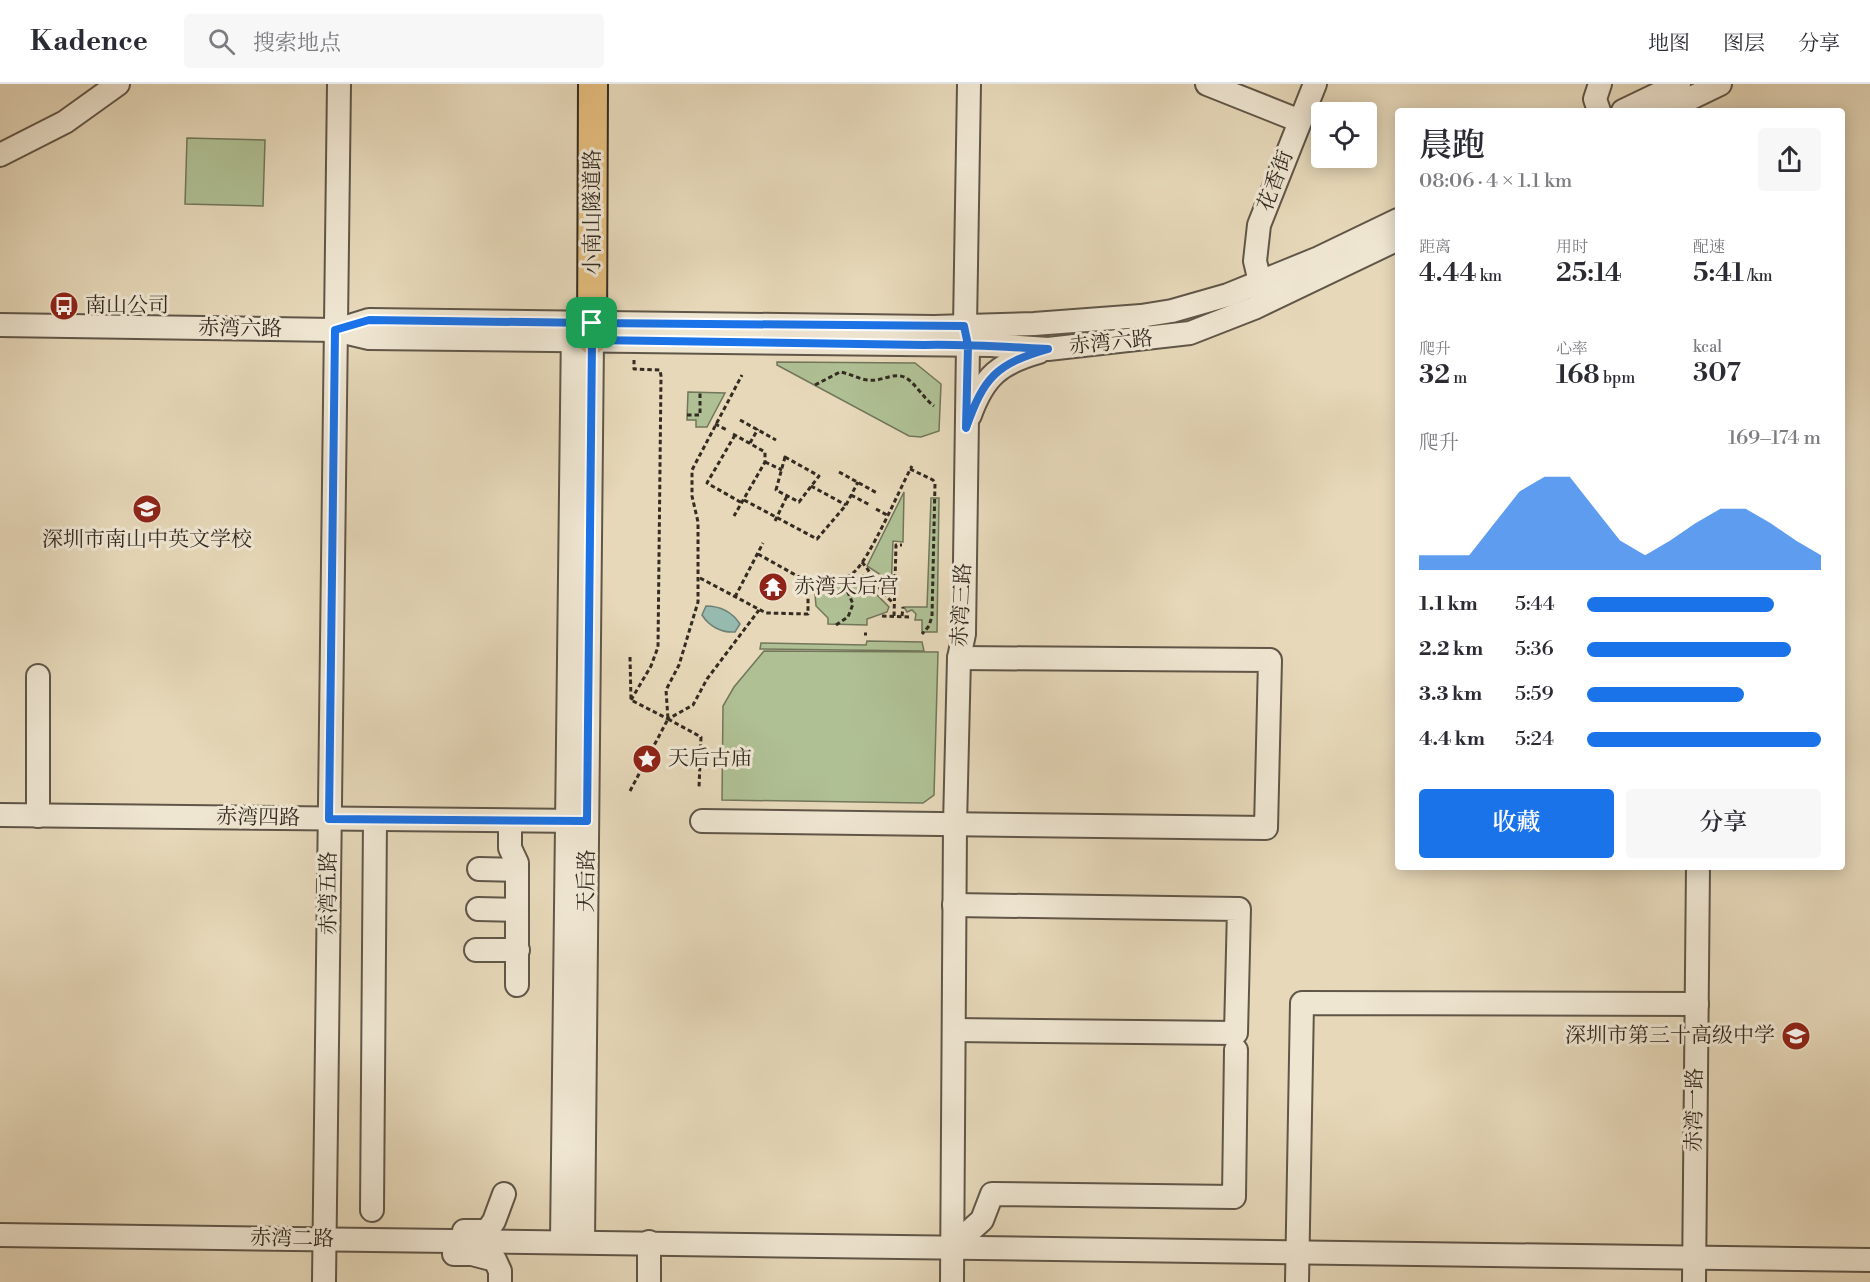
<!DOCTYPE html>
<html lang="zh">
<meta charset="utf-8">
<style>
body{margin:0;font-family:"Libre Bodoni","Noto Serif SC",serif;background:#f7f7f7;color:#2b2b33;height:100vh;display:flex;flex-direction:column;font-size:22px;white-space:nowrap}
*{box-sizing:border-box;margin:0}
p{font-size:20px;color:#7c7c81}
.icon{flex:none;width:33px;height:33px;fill:none;stroke:currentColor;stroke-width:2;stroke-linecap:round;stroke-linejoin:round}
.map{position:relative;flex:1;overflow:hidden}
.panel{position:absolute;left:1395px;top:24px;width:450px;height:762px;display:flex;flex-direction:column;background:#fff;border-radius:6px;box-shadow:0 3px 15px #0003}
.panel>*{flex:none}
.tools{position:absolute;left:1311px;top:18px;display:grid;gap:12px}
.tools a{display:grid;place-items:center;width:66px;height:66px;border-radius:6px;background:#fff;box-shadow:0 3px 15px #0003;font-size:30px}
.pin{position:absolute;display:grid;place-items:center;width:51px;height:51px;color:#fff;margin:-26px;border-radius:12px;box-shadow:0 3px 9px #0006}
.round{display:grid;place-items:center;flex:none;width:63px;height:63px;border-radius:6px;background:#f7f7f7}
.summary{display:flex;align-items:center;justify-content:space-between;height:102px;padding:0 24px}
h1{font-size:33px;font-weight:600;line-height:45px}
.stats{display:grid;grid-template-columns:repeat(3,1fr);gap:9px;height:102px;padding:6px 24px}
.stats div{display:grid;align-content:center}
.stats b{font-size:26px;font-weight:600}
.stats small{font-size:16px;font-weight:400}
.stats p{font-size:16px}
.chart{height:168px;padding:12px 24px}
.chart p{display:flex;justify-content:space-between}
.chart svg{width:100%;height:108px;margin-top:6px;fill:#1a73e8;opacity:.7}
.cta{display:flex;gap:12px;margin-top:auto;padding:12px 24px}
.cta a{flex:1;height:69px;border-radius:6px;background:#1a73e8;color:#fff;font-size:24px;font-weight:600;line-height:69px;text-align:center}
.cta a+a{background:#f7f7f7;color:#2b2b33}
ul{padding:0 24px;list-style:none;font-size:20px}
li{display:grid;grid-template-columns:96px 72px 1fr;align-items:center;height:45px}
li i{height:15px;border-radius:8px;background:#1a73e8}
header{display:flex;align-items:center;gap:36px;box-sizing:border-box;height:84px;padding:0 30px;background:#fff;border-bottom:2px solid #e1e1e2}
header strong{font-size:28px}
nav{display:flex;gap:33px;margin-inline-start:auto;font-size:21px}
.search{width:420px;height:54px;background:#f7f7f7;display:flex;align-items:center;gap:15px;box-sizing:border-box;padding:0 21px;border-radius:6px;color:#7c7c81;font-size:22px}
.map>svg:first-child{display:block}
.green{fill:#afc094;stroke:#72765b;stroke-width:1.5}
.water{fill:#96baae;stroke:#6f8176;stroke-width:1.5}
.lines{fill:none;stroke-linecap:round;stroke-linejoin:round}
.minor-casing{stroke:#605648;stroke-width:26}
.major-casing{stroke:#342b22;stroke-width:32}
.path{stroke:#342b22;stroke-width:3;stroke-dasharray:4.5 3;stroke-linecap:butt}
.minor{stroke:#efe6d2;stroke-width:22}
.major{stroke:#e3bc7c;stroke-width:28}
.route-casing{stroke:#fff;stroke-width:12}
.route{stroke:#1a73e8;stroke-width:8}
.labels{text-anchor:middle;dominant-baseline:central;stroke-width:6;stroke-linejoin:round;paint-order:stroke}
.street-label{font-size:21px;fill:#342b22;stroke:#efe6d2}
.poi-label{font-size:21px;fill:#342b22;stroke:#efe6d2;text-anchor:start}
</style>
<header>
<strong>Kadence</strong>
<div class="search"><svg class="icon" aria-label="search" viewBox="0 0 24 24"><circle cx="10" cy="10" r="6"/><path d="M15 15l6 6"/></svg>搜索地点</div>
<nav><a>地图</a><a>图层</a><a>分享</a></nav>
</header>
<div class="map">
<svg width="1870" height="1198" viewBox="0 0 1870 1198">
<rect width="100%" height="100%" fill="#e6d8b9"/>
<filter id="stains"><feTurbulence type="fractalNoise" baseFrequency=".00333" numOctaves="4"/><feColorMatrix values="0 0 0 0 .2 0 0 0 0 .09 0 0 0 0 .02 0 0 0 .5 -.17"/></filter>
<radialGradient id="worn" r=".72"><stop offset=".6" stop-color="#630" stop-opacity="0"/><stop offset="1" stop-color="#630" stop-opacity=".3"/></radialGradient>
<!-- green -->
<g class="green">
<polygon points="187,54 265,56 263,122 185,120"/>
<polygon points="777,278 915,279 941,300 939,347 921,353 909,352 777,281"/>
<polygon points="688,308 725,309 707,343 696,343 696,336 687,336"/>
<polygon points="904,408 903,458 893,457 891,507 886,504 881,491 867,482"/>
<polygon points="931,414 939,414 937,548 922,548 922,536 915,536 916,530 912,526 907,528 904,523 927,523"/>
<path d="M 863,491 L 869,493 L 874,508 L 889,523 L 887,528 L 867,535 L 867,541 L 828,540 L 828,534 L 816,522 L 815,510 C 822,501 850,498 863,491 Z"/>
<polygon points="867,557 922,558 924,567 760,565 761,559 866,561"/>
<polygon points="764,567 938,568 934,711 923,719 722,716 723,622 734,603"/>
</g>
<!-- water -->
<path class="water" d="M 706,522 C 720,522 732,528 740,540 L 735,548 C 721,549 709,542 702,531 Z"/>
<g class="lines">
<!-- minor casing -->
<g class="minor-casing">
<g id="minor">
<polyline points="1207,0 1300,37"/>
<polyline points="1599,27 1595,15 1600,0"/>
<polyline points="1623,27 1679,0"/>
<polyline points="1664,27 1720,0"/>
<polyline points="0,71 65,38 118,0"/>
<polyline points="1260,198 1255,177 1259,141 1315,0"/>
<polyline points="0,241 335,246 369,254 991,261 1048,265 1190,249 1254,224 1398,155"/>
<polyline points="337,246 369,236 934,243 1034,240 1141,232 1172,227 1228,211 1319,174 1398,136"/>
<path d="M 970,331 C 984,292 1000,279 1039,268"/>
<polyline points="0,731 580,737"/>
<polyline points="38,732 38,592"/>
<polyline points="510,737 510,764 517,779 517,901"/>
<polyline points="702,737 1266,744 1270,576 959,574"/>
<polyline points="479,785 517,786"/>
<polyline points="478,825 517,826"/>
<polyline points="476,866 518,866"/>
<polyline points="954,946 1236,949 1239,825 954,821"/>
<polyline points="372,1126 375,735"/>
<polyline points="464,1147 487,1147 494,1137 504,1110"/>
<polyline points="0,1151 1870,1176"/>
<polyline points="562,1157 573,243"/>
<polyline points="583,1158 592,256"/>
<polyline points="952,1163 982,1136 992,1110 1234,1113 1236,966"/>
<polyline points="454,1170 472,1170 495,1176 500,1187 500,1198"/>
<polyline points="324,1198 339,0"/>
<polyline points="649,1198 649,1158"/>
<polyline points="952,1198 955,741 959,574 964,550 968,261 965,242 969,0"/>
<polyline points="1297,1198 1302,919 1697,920"/>
<polyline points="1694,1198 1698,783"/>
</g>
</g>
<!-- major casing -->
<g class="major-casing">
<polyline id="major" points="592,256 593,0"/>
</g>
<!-- path -->
<g class="path">
<path d="M 815,301 L 840,288 C 852,290 863,298 876,296 C 885,295 895,289 904,293 C 914,297 924,315 934,322"/>
<polyline points="687,331 700,331 700,308"/>
<polyline points="740,336 776,356"/>
<polyline points="715,340 727,346"/>
<polyline points="733,350 765,368 765,378 734,432"/>
<polyline points="735,351 707,399 742,419"/>
<polyline points="750,359 758,345"/>
<polygon points="785,373 819,392 799,418 776,406"/>
<polyline points="765,378 782,386"/>
<polyline points="910,385 933,396 935,400 932,532 929,542 922,550"/>
<polyline points="839,388 877,409"/>
<polyline points="811,402 846,421"/>
<polyline points="851,411 870,421"/>
<polyline points="744,416 817,455 846,421 858,398"/>
<polyline points="876,425 887,431"/>
<polyline points="775,437 787,412"/>
<polyline points="758,470 808,498"/>
<path d="M 862,478 C 874,492 879,509 894,519"/>
<path d="M 700,494 L 766,529 L 808,530 L 808,498 C 823,498 840,499 853,489 C 869,477 900,404 912,382"/>
<polyline points="735,513 763,459"/>
<polyline points="882,532 912,533"/>
<polyline points="894,532 896,461 902,461"/>
<polyline points="902,532 903,523"/>
<polyline points="836,541 848,533 853,520 846,504 845,493"/>
<polyline points="864,550 867,550"/>
<polyline points="630,573 631,616 668,635 693,621 707,595 759,526"/>
<polyline points="631,616 651,582 658,563 661,292 660,286 634,285 634,276"/>
<polyline points="668,635 701,653 699,704"/>
<polyline points="630,707 668,635 666,606 679,581 698,518 698,438 692,412 692,386 742,291"/>
</g>
<!-- minor -->
<use href="#minor" class="minor"/>
<!-- major -->
<use href="#major" class="major"/>
</g>
<g class="lines">
<!-- route casing -->
<g class="route-casing">
<path id="route" d="M 592,239 L 369,236 L 335,246 L 329,735 L 587,737 L 592,256 L 924,261 C 965,260 1007,263 1048,265 C 996,280 984,293 966,344 L 968,261 L 964,242 L 592,239"/>
</g>
<!-- route -->
<use href="#route" class="route"/>
</g>
<!-- icons -->
<defs>
<g id="bus-disc" transform="scale(1.5)"><circle r="9.5" fill="#8f2418" stroke="#efe6d2"/><path d="M-5-6H5V4H4V6H2V4H-2V6H-4V4H-5ZM-3.5-4V0h7V-4ZM-3.5 1.2v1.5H-2V1.2ZM2 1.2v1.5H3.5V1.2Z" fill="#fff"/></g>
<g id="school-disc" transform="scale(1.5)"><circle r="9.5" fill="#8f2418" stroke="#efe6d2"/><path d="M0-5L7-2L0 1L-7-2ZM-4 1L0 2.5L4 1V4Q0 6-4 4Z" fill="#fff"/></g>
<g id="temple-disc" transform="scale(1.5)"><circle r="9.5" fill="#8f2418" stroke="#efe6d2"/><path d="M0-6L5-2H3V0L6.5 2.5H4V6H1.5V3h-3V6H-4V2.5H-6.5L-3 0V-2H-5Z" fill="#fff"/></g>
<g id="sight-disc" transform="scale(1.5)"><circle r="9.5" fill="#8f2418" stroke="#efe6d2"/><path d="M0-6L1.8-2.2L6-1.7L2.9 1.2L3.7 5.4L0 3.3L-3.7 5.4L-2.9 1.2L-6-1.7L-1.8-2.2Z" fill="#fff"/></g>
</defs>
<g fill-rule="evenodd">
<use href="#bus-disc" x="64" y="222"/>
<use href="#school-disc" x="147" y="425"/>
<use href="#temple-disc" x="773" y="503"/>
<use href="#sight-disc" x="647" y="675"/>
<use href="#school-disc" x="1796" y="952"/>
</g>
<g class="labels">
<!-- street labels -->
<g class="street-label">
<text transform="translate(1276 97) rotate(-69)">花香街</text>
<text transform="translate(593 128) rotate(-90)">小南山隧道路</text>
<text transform="translate(240 245) rotate(1)">赤湾六路</text>
<text transform="translate(1111 259) rotate(-6)">赤湾六路</text>
<text transform="translate(962 521) rotate(-87)">赤湾三路</text>
<text transform="translate(258 734) rotate(1)">赤湾四路</text>
<text transform="translate(587 797) rotate(-89)">天后路</text>
<text transform="translate(329 809) rotate(-90)">赤湾五路</text>
<text transform="translate(1695 1026) rotate(-89)">赤湾一路</text>
<text transform="translate(292 1155) rotate(1)">赤湾二路</text>
</g>
<!-- poi labels -->
<g class="poi-label">
<text x="85" y="222">南山公司</text>
<text x="147" y="456" text-anchor="middle">深圳市南山中英文学校</text>
<text x="794" y="503">赤湾天后宫</text>
<text x="668" y="675">天后古庙</text>
<text x="1775" y="952" text-anchor="end">深圳市第三十高级中学</text>
</g>
</g>
<rect width="100%" height="100%" filter="url(#stains)"/>
<rect width="100%" height="100%" fill="url(#worn)"/>
</svg>
<div class="tools">
<a><svg class="icon" aria-label="locate" viewBox="0 0 24 24"><circle cx="12" cy="12" r="6"/><path d="M12 2v4M12 18v4M2 12h4M18 12h4"/></svg></a>
</div>
<div class="pin" style="left:592px;top:239px;background:#1e9e55"><svg class="icon" aria-label="arrive" viewBox="0 0 24 24"><path d="M6 21V4h12l-3 4 3 4H6"/></svg></div>
<section class="panel">
<div class="summary"><div><h1>晨跑</h1><p>08:06 · 4 × 1.1 km</p></div><a class="round"><svg class="icon" aria-label="share" viewBox="0 0 24 24"><path d="M12 15V3M7 8l5-5 5 5M5 13v7h14v-7"/></svg></a></div>
<div class="stats">
<div><p>距离</p><b>4.44<small> km</small></b></div>
<div><p>用时</p><b>25:14</b></div>
<div><p>配速</p><b>5:41<small> /km</small></b></div>
</div>
<div class="stats">
<div><p>爬升</p><b>32<small> m</small></b></div>
<div><p>心率</p><b>168<small> bpm</small></b></div>
<div><p>kcal</p><b>307</b></div>
</div>
<div class="chart"><p><span>爬升</span>169–174 m</p>
<svg viewBox="0 0 160 44" preserveAspectRatio="none"><path d="M0 44V38L10 38L20 38L30 25L40 12L50 6L60 6L70 19L80 32L90 38L100 32L110 25L120 19L130 19L140 25L150 32L160 38V44z"/></svg>
</div>
<ul>
<li><b>1.1 km</b>5:44<i style="width:80%"></i></li>
<li><b>2.2 km</b>5:36<i style="width:87%"></i></li>
<li><b>3.3 km</b>5:59<i style="width:67%"></i></li>
<li><b>4.4 km</b>5:24<i style="width:100%"></i></li>
</ul>
<div class="cta"><a>收藏</a><a>分享</a></div>
</section>
</div>
